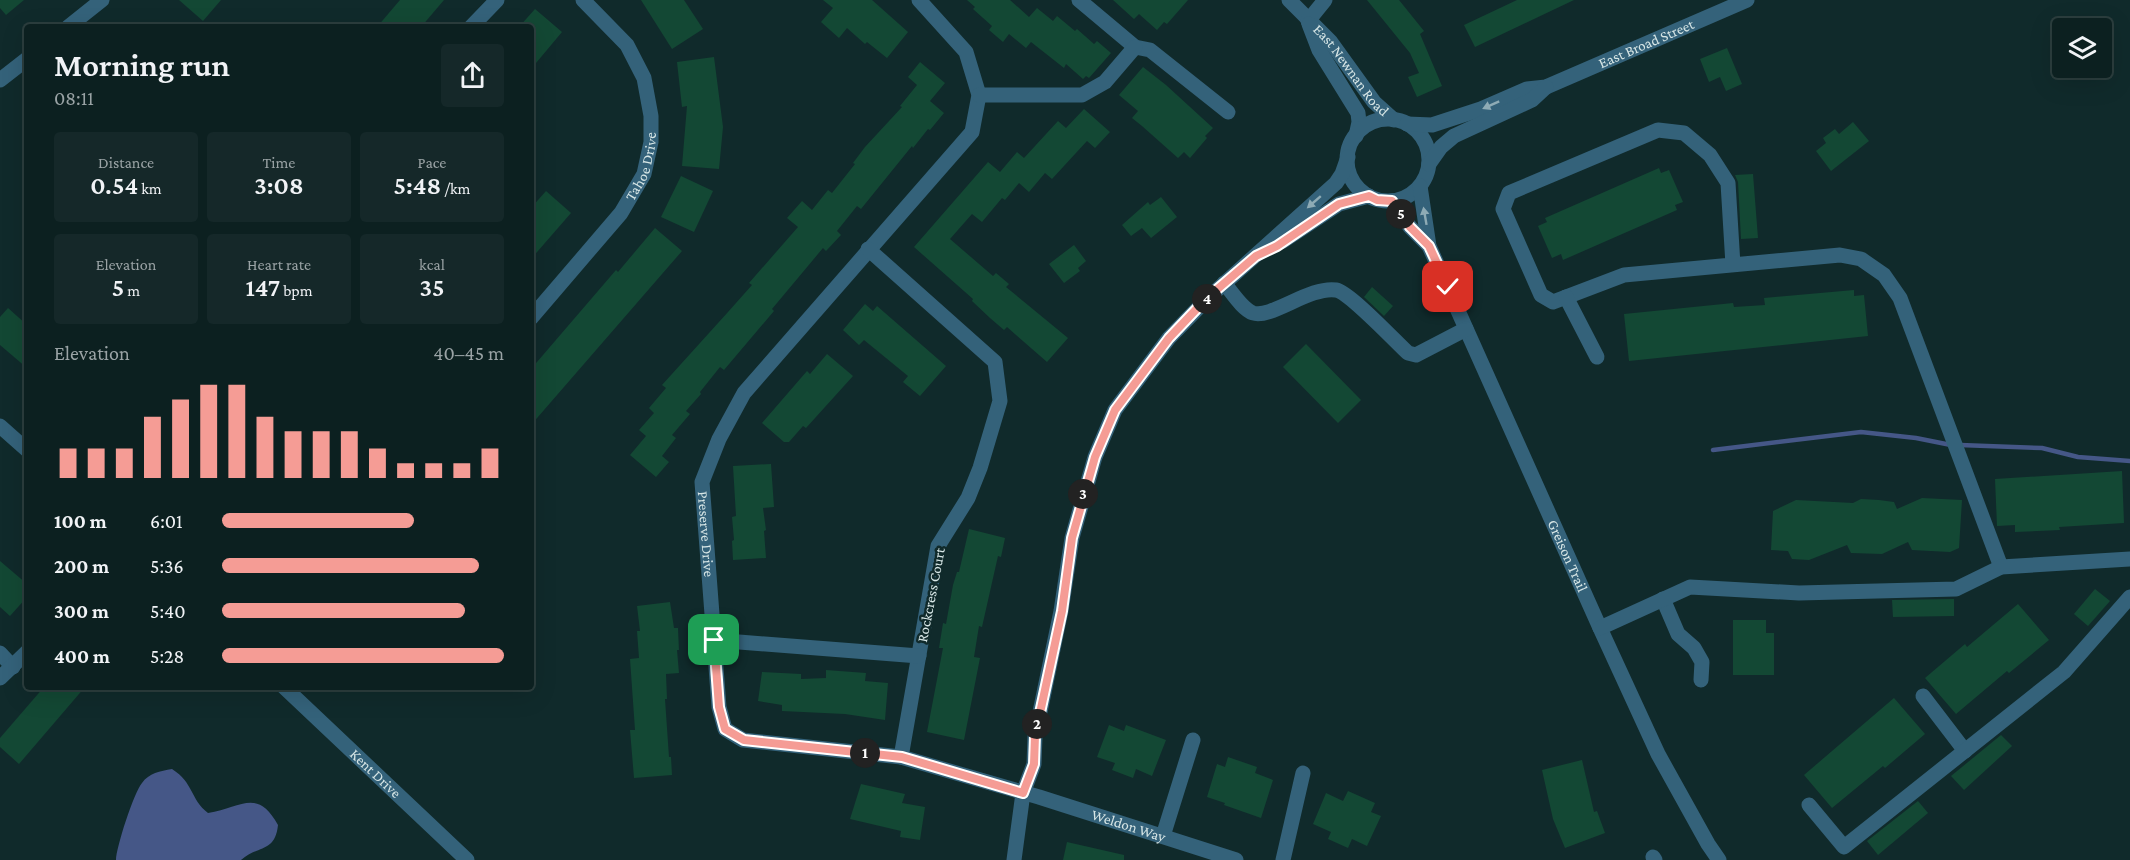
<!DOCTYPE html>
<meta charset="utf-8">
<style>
body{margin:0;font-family:"Crimson Pro",serif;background:#152829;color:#f1f3f6;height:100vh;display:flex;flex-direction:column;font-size:22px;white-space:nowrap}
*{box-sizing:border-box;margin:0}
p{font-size:20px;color:#9aa3a5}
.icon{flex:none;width:33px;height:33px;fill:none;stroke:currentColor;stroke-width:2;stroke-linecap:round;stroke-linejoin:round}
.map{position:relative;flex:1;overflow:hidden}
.details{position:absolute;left:24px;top:24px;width:510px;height:666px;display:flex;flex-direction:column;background:#0c2020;border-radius:6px;box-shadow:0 6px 24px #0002,0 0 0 2px #2c3e3e}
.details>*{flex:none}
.tools{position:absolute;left:2052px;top:18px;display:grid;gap:12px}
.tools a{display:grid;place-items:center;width:60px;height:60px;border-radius:6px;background:#0c2020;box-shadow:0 6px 24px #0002,0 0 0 2px #2c3e3e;font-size:30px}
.pin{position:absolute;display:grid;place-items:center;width:51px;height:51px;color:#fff;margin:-26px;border-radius:12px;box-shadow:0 3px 9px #0006}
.km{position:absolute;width:30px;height:30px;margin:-15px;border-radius:50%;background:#222;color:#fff;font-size:16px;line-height:30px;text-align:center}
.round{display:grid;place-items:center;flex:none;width:63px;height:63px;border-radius:6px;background:#152829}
.headline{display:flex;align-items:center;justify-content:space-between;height:102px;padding:0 30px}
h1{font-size:33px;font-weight:600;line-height:45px}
.stats{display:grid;grid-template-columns:repeat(3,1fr);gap:9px;height:102px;padding:6px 30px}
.stats div{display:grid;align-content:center;border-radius:6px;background:#152829;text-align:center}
.stats b{font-size:26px;font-weight:600}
.stats small{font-size:16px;font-weight:400}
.stats p{font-size:16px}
.chart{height:168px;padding:12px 30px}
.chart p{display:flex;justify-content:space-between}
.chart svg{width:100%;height:108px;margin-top:6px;stroke:#f59c95;stroke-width:6}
ul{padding:0 30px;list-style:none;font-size:20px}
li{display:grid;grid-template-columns:96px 72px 1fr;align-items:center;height:45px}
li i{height:15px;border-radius:8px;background:#f59c95}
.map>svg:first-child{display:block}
.water{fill:#455787}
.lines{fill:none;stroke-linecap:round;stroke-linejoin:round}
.stream{stroke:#455787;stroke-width:4.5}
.building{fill:#134834}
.minor{stroke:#34627a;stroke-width:15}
.oneway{fill:#8eabb5}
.route-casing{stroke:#fff;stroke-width:12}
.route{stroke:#f59c95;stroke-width:8}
.labels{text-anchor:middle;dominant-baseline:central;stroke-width:5;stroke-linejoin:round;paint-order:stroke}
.street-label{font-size:15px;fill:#d7e6e6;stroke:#102a2b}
</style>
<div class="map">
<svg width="2130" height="860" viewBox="0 0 2130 860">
<rect width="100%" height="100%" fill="#102a2b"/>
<!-- water -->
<path class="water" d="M 172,769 C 194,783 190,799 208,813 C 241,808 257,787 278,825 C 275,853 258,845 241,860 L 116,860 C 116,848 134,792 142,783 C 149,773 160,771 172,769 Z"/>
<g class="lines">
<!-- stream -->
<g class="stream">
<polyline points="1960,445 2042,448 2078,457 2130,461"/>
<polyline points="1713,450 1861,432 1916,438 1951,445"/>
</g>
</g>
<!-- building -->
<g class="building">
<polygon points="0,0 24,0 6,15 0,8"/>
<polygon points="179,0 221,0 203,21"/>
<polygon points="400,0 444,0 421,27 377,27"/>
<polygon points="641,0 684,0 703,29 672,49"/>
<polygon points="823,0 872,0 908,32 887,58 867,42 865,44 847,28 839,38 821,22 833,8"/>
<polygon points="967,0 1010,0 1029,17 1037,8 1053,21 1057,16 1075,31 1077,29 1094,44 1097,41 1111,53 1089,78 1086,76 1083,79 1066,64 1064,68 1031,42 1026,48 1009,34 1003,42 989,30 992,26 973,9 975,7"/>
<polygon points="1113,0 1188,0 1167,24 1164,22 1157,30 1139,14 1134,19"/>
<polygon points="1367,0 1399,0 1424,31 1420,34 1442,86 1417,97 1408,77 1419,73 1410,53"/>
<polygon points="1517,0 1574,0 1475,47 1464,25"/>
<polygon points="535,9 562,32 531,69 531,27 519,27"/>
<polygon points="1727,48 1742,84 1726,91 1720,77 1709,82 1700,59"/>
<polygon points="714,57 723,127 719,169 682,166 687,106 682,107 677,62"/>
<polygon points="920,62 945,83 930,101 944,113 930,130 928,129 913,148 912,146 861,209 857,206 837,231 841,235 826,251 823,248 772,309 774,311 724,370 720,367 700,392 701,394 686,411 690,414 672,435 676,438 662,456 669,462 656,477 630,455 646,436 639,430 654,413 649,408 666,388 662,385 728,312 752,285 749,283 798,227 787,218 802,201 812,210 828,190 832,193 855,164 853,163 865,147 902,107 900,106 917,85 908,77"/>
<polygon points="1143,67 1166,85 1213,128 1205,136 1207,138 1190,158 1184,152 1178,158 1142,126 1132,118 1138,111 1119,95"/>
<polygon points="1084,109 1110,132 1095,148 1087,141 1052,179 1045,173 1029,192 1019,183 1005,200 1002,198 982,222 972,214 950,239 993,276 996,273 1009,284 1006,287 1068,338 1047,362 1007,327 1004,330 990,318 972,301 973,299 914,247 988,162 1000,172 1017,152 1024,158 1058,121 1066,128"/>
<polygon points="1853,122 1869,141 1831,171 1816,151 1826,143 1823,138 1835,129 1839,134"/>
<polygon points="1659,168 1661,173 1669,170 1683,202 1675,205 1677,210 1563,260 1561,254 1552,258 1538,226 1547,222 1545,218"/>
<polygon points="1753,174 1758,238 1741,239 1738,182 1735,175"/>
<polygon points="681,176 713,191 694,232 661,217"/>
<polygon points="546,191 571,213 531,259 531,208"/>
<polygon points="1161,197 1177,217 1151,238 1142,228 1131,236 1122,225 1148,202 1150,205"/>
<polygon points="655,228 682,251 531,425 531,369 616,270 618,272"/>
<polygon points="1074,245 1086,261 1078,268 1080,271 1064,283 1049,264"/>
<polygon points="1372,287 1393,306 1384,316 1364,297"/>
<polygon points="1854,290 1854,296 1864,295 1868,336 1629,361 1624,314 1733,303 1734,307 1765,305 1764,298"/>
<polygon points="865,304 873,311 877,306 946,366 920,396 903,382 908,376 864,340 859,345 843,330"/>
<polygon points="8,308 27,325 27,368 0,345 0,317"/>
<polygon points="1306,344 1361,400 1338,423 1283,367"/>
<polygon points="827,354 853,376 806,428 803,426 789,442 784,442 762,423 807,371 810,374"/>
<polygon points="771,464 774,507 763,508 766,530 764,531 766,558 733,560 732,541 734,540 732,517 736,516 733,466"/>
<polygon points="2122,471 2124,523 2059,527 2060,530 2015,532 2015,525 1997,526 1995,479"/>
<polygon points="1922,498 1962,500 1959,548 1950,552 1912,550 1908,542 1882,554 1851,553 1847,545 1809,560 1792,559 1788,551 1771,550 1773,511 1796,500 1853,503 1861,499 1879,500 1894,502 1897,509"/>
<polygon points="969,529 1005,538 1001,557 998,556 982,627 979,626 974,657 980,658 964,740 927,732 943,648 939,648 943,623 946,624 953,585 957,572 959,572"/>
<polygon points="0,561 27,584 27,597 10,616 0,607"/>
<polygon points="2095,589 2110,601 2088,626 2074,614"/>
<polygon points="1954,599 1954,616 1893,617 1892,600"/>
<polygon points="670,602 674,628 678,628 679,650 677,650 679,673 666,674 667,699 665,699 669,757 671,757 672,775 634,778 630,730 635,730 630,659 639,658 637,631 640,631 637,606"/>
<polygon points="2018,604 2049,640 2009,673 2007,671 1956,714 1925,678 1965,644 1967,647"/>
<polygon points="1733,620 1766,620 1766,633 1774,633 1774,675 1733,675"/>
<polygon points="826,670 866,673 865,681 888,683 885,720 845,714 782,711 782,705 758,701 762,672 801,674 801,679 826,678"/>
<polygon points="44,687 85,687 19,764 0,747 0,738"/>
<polygon points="1894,698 1925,734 1885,768 1883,766 1832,808 1804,775"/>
<polygon points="1109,725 1124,731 1126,725 1166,740 1152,776 1136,769 1133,778 1112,770 1115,763 1097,757"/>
<polygon points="2001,735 2012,746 1964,790 1951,776"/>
<polygon points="1228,757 1257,767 1255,773 1273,780 1261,818 1224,805 1225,803 1207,797 1217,764 1225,767"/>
<polygon points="1582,760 1594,812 1597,811 1605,833 1565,848 1553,819 1542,770"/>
<polygon points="861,784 905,794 902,803 925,807 920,840 900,837 901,831 850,819"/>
<polygon points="1348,791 1375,803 1371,812 1381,816 1367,846 1352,839 1348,848 1328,839 1331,832 1313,824 1326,793 1343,801"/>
<polygon points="1918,801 1928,813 1878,855 1867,841"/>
<polygon points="1067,842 1124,855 1124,860 1063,860"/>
</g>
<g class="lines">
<!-- minor -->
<g class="minor">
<path id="s1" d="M 919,0 L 966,52 L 979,95 L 972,132 L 744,393 L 719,439 L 702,482 L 719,707 L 725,729 L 743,740 L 901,757 L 1039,797 L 1236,860"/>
<polyline points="1079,0 1135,47 1150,50 1228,112"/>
<path id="s2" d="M 1289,0 L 1330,41 L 1374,102 L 1394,120"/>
<polyline points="1308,21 1325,0"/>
<polyline points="1309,24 1319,50 1358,113 1359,122 1356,136"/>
<polyline points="68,27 102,0"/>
<polyline points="471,27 497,0"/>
<polyline points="0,80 27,59"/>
<polyline points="979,95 1082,95 1105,82 1135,47"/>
<circle cx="1388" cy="160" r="41"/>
<path id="s3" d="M 1407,124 L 1432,125 L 1481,109 L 1527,89 L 1546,87 L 1747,0"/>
<polyline points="1429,164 1441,147 1454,136 1532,100 1546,87"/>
<path id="s4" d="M 1420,186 L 1429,246 L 1600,628 L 1658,754 L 1708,844 L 1719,860"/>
<polyline points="1392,201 1410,227 1429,246"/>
<polyline points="1283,241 1339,204 1369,196"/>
<polyline points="868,249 995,362 1000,401 980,468 968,498 938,546 901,757"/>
<polyline points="1733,265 1728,183 1710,155 1684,133 1658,130 1509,193 1503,209 1541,295 1553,302 1624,275 1840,255 1861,259 1884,275 1900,298 2001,567"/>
<path d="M 1224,283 C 1232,292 1242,309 1253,313 C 1271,319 1310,286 1336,290 C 1349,292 1395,341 1408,353 L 1416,355 L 1466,329"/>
<polyline points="1566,297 1597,357"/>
<path id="s5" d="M 531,318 L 621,213 L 644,174 L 651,142 L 651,116 L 644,78 L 627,45 L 583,0"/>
<polyline points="0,426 27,450"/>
<polyline points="1663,599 1678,634 1694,648 1702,662 1701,680"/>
<polyline points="1600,628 1690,587 1799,593 1956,589 2001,567 2130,559"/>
<polyline points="714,640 919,656"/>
<polyline points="0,653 13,667"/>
<polyline points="0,678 27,652"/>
<path id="s6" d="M 284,687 L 467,860"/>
<polyline points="1923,696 1965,751"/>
<polyline points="1809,805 1844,847 2064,672 2130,597"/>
<polyline points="1163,836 1193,740"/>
<polyline points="1653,857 1655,860"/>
<polyline points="1014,860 1023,793 1034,764 1035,736 1061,611 1072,538 1095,457 1115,410 1169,338 1207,299 1336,183 1342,174 1348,157"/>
<polyline points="1283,860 1303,773"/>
</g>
</g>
<!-- one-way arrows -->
<defs><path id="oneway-solid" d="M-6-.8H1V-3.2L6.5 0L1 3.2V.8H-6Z" transform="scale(1.5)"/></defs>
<g class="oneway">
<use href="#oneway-solid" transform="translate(1491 105) rotate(156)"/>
<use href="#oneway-solid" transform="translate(1314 202) rotate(139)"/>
<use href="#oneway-solid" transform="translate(1425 216) rotate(-100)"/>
</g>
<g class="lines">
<!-- route casing -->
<g class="route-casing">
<polyline id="route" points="714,640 719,707 725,729 744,740 902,757 1023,793 1034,764 1035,736 1062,611 1072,538 1095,457 1115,410 1169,338 1207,298 1256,256 1277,246 1339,204 1369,196 1377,200 1392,201 1410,227 1429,246 1448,287"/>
</g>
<!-- route -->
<use href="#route" class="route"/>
</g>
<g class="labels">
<!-- street labels -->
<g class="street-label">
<text stroke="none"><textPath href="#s3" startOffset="255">East Broad Street</textPath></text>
<text stroke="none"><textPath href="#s2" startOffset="94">East Newnan Road</textPath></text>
<text stroke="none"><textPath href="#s5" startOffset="190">Tahoe Drive</textPath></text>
<text stroke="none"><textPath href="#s1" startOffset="650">Preserve Drive</textPath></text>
<text stroke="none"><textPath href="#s4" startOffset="400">Greison Trail</textPath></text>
<text transform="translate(931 595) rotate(-79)">Rockcress Court</text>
<text stroke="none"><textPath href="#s6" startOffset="126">Kent Drive</textPath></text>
<text stroke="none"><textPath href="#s1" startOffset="1264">Weldon Way</textPath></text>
</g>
</g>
</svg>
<div class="tools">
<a><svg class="icon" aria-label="layers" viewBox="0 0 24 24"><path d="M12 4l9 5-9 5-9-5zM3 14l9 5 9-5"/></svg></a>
</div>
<div class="pin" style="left:714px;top:640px;background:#1e9e55"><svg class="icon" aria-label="arrive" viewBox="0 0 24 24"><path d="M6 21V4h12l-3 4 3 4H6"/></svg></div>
<div class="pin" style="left:1448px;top:287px;background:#d93025"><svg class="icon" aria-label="check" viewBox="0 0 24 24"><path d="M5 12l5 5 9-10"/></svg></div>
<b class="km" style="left:865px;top:753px">1</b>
<b class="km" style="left:1037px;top:724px">2</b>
<b class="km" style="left:1083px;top:494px">3</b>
<b class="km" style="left:1207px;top:299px">4</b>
<b class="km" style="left:1401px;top:214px">5</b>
<section class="details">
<div class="headline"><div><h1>Morning run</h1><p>08:11</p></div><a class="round"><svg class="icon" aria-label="share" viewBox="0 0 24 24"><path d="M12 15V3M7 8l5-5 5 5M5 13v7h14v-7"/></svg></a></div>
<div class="stats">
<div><p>Distance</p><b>0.54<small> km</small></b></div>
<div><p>Time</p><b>3:08</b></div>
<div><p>Pace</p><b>5:48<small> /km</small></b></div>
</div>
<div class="stats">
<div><p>Elevation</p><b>5<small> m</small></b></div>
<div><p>Heart rate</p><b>147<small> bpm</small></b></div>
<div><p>kcal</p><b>35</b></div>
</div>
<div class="chart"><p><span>Elevation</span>40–45 m</p>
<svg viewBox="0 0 160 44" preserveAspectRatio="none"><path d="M5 44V32M15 44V32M25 44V32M35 44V19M45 44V12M55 44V6M65 44V6M75 44V19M85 44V25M95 44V25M105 44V25M115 44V32M125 44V38M135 44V38M145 44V38M155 44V32"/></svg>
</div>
<ul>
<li><b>100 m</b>6:01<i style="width:68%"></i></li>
<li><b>200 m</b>5:36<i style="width:91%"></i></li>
<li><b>300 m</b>5:40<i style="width:86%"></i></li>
<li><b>400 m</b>5:28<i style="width:100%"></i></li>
</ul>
</section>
</div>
